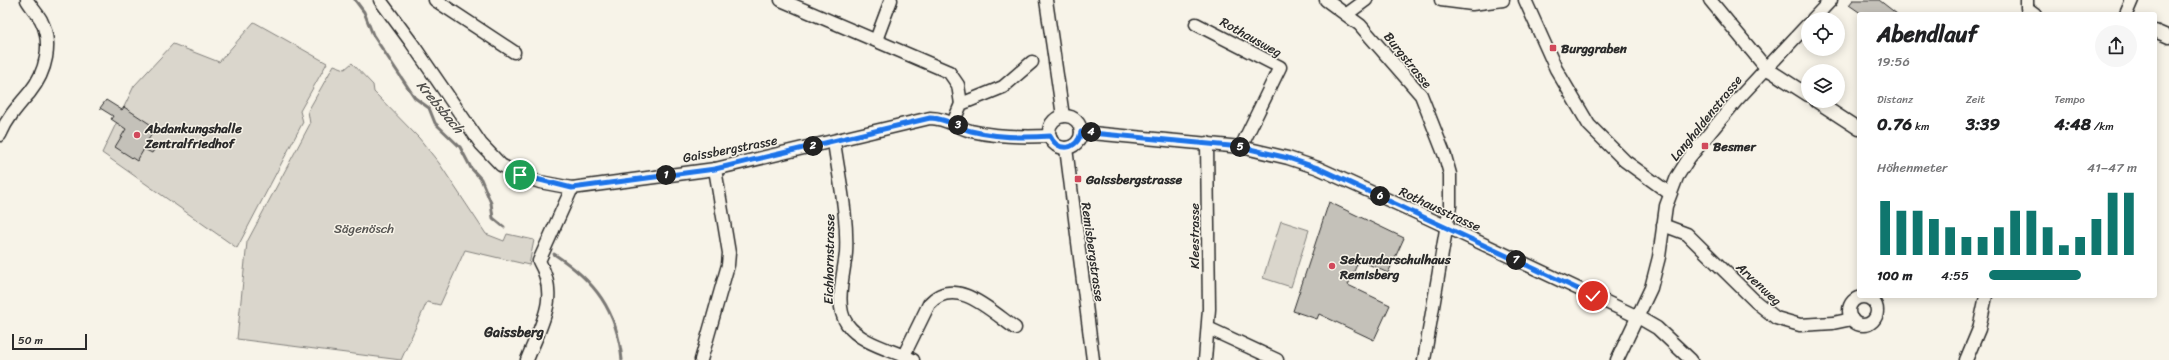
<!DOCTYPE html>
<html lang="de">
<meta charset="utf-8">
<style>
body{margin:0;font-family:Sriracha,sans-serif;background:#f6f6f6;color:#202124;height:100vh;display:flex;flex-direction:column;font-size:15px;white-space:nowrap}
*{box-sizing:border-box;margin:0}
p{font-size:13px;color:#757577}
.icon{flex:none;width:22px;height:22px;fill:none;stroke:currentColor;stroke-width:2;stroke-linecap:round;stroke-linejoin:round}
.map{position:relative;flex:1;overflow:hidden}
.details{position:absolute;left:1857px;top:12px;width:300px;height:286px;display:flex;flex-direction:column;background:#fff;border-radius:4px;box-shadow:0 2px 10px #0003}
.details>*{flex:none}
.controls{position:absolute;left:1801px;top:12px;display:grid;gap:8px}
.controls a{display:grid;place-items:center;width:44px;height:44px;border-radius:50%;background:#fff;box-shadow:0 2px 10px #0003;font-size:20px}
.scale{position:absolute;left:12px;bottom:10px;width:75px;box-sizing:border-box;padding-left:4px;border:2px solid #2b2b2b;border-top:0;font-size:11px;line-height:14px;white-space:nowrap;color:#2b2b2b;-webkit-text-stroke:3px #f7f3e8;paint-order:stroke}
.pin{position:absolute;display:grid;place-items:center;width:34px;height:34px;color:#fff;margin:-17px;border:2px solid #fff;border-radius:50%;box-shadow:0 1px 4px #0007}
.km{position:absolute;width:20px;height:20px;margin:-10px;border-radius:50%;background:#222;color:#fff;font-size:11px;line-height:20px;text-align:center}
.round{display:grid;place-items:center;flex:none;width:42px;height:42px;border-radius:21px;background:#f6f6f6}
.overview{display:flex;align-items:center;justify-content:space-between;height:68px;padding:0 20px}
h1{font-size:22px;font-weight:800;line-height:30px}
.figures{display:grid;grid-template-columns:repeat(3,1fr);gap:6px;height:68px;padding:4px 20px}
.figures div{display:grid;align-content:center}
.figures b{font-size:17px;font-weight:800}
.figures small{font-size:11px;font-weight:400}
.figures p{font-size:11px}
.chart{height:112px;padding:8px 20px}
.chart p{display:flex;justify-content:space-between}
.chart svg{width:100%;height:72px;margin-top:4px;stroke:#0f766e;stroke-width:6}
ul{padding:0 20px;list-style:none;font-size:13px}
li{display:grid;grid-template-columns:64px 48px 1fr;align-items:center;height:30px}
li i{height:10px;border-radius:5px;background:#0f766e}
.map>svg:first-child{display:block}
.green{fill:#dad6cc;stroke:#82807c}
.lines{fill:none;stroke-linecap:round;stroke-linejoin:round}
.stream{stroke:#7a7874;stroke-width:3}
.building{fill:#c4c1b9;stroke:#2b2b2b}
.minor-casing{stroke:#2b2b2b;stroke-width:15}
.minor{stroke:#f7f3e8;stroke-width:12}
.route-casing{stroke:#fff;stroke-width:8}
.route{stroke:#1a73e8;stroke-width:5}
.poi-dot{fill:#d1495b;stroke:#f7f3e8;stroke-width:1.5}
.labels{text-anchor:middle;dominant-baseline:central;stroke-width:3;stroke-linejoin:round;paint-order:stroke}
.street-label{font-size:13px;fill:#2b2b2b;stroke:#f7f3e8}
.poi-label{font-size:13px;font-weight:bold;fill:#2b2b2b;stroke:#f7f3e8;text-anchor:start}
.park-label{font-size:13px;fill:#575653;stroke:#f7f3e8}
.water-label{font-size:14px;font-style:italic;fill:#53524f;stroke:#f7f3e8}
.neighbourhood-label{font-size:14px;font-weight:bold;fill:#2b2b2b;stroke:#f7f3e8}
</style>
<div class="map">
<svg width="2169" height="360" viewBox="0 0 2169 360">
<rect width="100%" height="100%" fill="#f7f3e8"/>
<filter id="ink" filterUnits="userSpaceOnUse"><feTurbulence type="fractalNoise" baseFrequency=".025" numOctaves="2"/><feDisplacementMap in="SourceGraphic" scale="8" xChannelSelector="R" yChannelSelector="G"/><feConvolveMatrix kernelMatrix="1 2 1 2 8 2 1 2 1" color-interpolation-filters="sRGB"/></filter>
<g filter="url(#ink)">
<!-- green -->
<g class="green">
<polygon points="254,22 327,63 300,111 303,122 237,248 102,153 134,86 173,44 219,62"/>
<polygon points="352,63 373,85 374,92 419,138 439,163 486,234 504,241 507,234 534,240 529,265 465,250 440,305 427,302 401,360 237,339 247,242 310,124 308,111 334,65 345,69"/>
<polygon points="1281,221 1309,230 1291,287 1263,278"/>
</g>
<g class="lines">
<!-- stream -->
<g class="stream">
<polyline points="355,0 364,12 373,35 415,98 429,108 435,123 460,147 471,168 481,179 491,203 493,218 504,227"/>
<path d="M 554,254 C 595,281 617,310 622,360"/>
</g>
</g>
<!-- building -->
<g class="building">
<polygon points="1853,0 1879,0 1897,14 1862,14 1849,5"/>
<polygon points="106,100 122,110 124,107 156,128 148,140 157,145 152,153 144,149 137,161 115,147 126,129 111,119 113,116 100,108"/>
<polygon points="1329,202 1404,238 1388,273 1359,260 1348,285 1390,305 1374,340 1319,314 1317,319 1293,311"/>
</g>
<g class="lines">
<!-- minor casing -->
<g class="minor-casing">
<g id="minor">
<path d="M 380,0 L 411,42 L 481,144 L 501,165 L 520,175 L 540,182 L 572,188 L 715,169 L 930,118 C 946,118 956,127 971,131 C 996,137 1025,137 1050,136"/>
<polyline points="435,0 514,52"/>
<polyline points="781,0 949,72 958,85 961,104"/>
<polyline points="1046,0 1063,116"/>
<polyline points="1326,0 1360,25 1421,95 1445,156 1450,174 1450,206 1424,360"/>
<polyline points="1441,0 1472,4 1503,0"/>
<polyline points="1525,0 1556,69 1589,125 1625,161 1669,193"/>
<polyline points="1710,0 1766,68 1808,95"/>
<polyline points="2027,0 2027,8 2035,14"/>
<polyline points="1347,14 1366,0"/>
<polyline points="2126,14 2132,0"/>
<polyline points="1813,19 1831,0"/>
<polyline points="1196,24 1280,67 1241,147"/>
<polyline points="2155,31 2169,37"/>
<polyline points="876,40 891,0"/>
<polyline points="1816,101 1859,129"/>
<circle cx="1065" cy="132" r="16"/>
<polyline points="953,123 961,104 1003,87 1032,62"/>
<polyline points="1081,132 1241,147 1288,158 1318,168 1428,218 1638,317 1657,328 1691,360"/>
<path d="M 0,135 C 7,118 18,106 30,92 C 46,72 53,44 41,20 C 37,13 31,7 27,0"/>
<path d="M 834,142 C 839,178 848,216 846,253 C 844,274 834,306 847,324 C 861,344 893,350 913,360"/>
<polyline points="1066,148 1093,360"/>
<polyline points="1663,225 1687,234 1756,302 1776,318 1800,325 1833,323 1852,319"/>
<circle cx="1863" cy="311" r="14"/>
<polyline points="1208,328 1277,360"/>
<path d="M 904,355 L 929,304 C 955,274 992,312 1015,328"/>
<path d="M 527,360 C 541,324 560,298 539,261 L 572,188"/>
<polyline points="701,360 728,265 729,253 715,169"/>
<polyline points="1205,360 1209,309 1207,143"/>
<polyline points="1617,360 1651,288 1659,257 1666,206 1677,177 1689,158 1736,101 1808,24"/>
<polyline points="1966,360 1979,329 1986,296"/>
</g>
</g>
<!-- minor -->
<use href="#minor" class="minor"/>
</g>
</g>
<g class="lines" filter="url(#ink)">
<!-- route casing -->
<g class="route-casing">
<path id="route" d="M 520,175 L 572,188 L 715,169 L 930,118 C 946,118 956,127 971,131 C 995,137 1025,138 1050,136 C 1058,153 1078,150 1081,132 L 1241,147 L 1288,158 L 1318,168 L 1593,296"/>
</g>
<!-- route -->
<use href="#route" class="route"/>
</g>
<!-- markers -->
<g class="poi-dot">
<rect x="1549" y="44" width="8" height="8" rx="2"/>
<circle cx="137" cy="135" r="4"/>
<rect x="1701" y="142" width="8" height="8" rx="2"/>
<rect x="1074" y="175" width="8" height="8" rx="2"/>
<circle cx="1332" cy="266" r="4"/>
</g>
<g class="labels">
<!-- street labels -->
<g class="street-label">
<text transform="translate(1251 37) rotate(29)">Rothausweg</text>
<text transform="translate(1408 60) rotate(51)">Burgstrasse</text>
<text transform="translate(1706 118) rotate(-51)">Langhaldenstrasse</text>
<text transform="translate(730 149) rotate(-11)">Gaissbergstrasse</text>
<text transform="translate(1440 209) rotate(25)">Rothausstrasse</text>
<text transform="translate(1194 236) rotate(-90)">Kleestrasse</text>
<text transform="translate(1093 252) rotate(82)">Remisbergstrasse</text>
<text transform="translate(829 259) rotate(-89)">Eichhornstrasse</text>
<text transform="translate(1759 284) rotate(43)">Arvenweg</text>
</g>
<!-- poi labels -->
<g class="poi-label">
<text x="1561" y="48">Burggraben</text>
<text x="145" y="128">Abdankungshalle<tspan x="145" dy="15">Zentralfriedhof</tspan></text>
<text x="1713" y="146">Besmer</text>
<text x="1086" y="179">Gaissbergstrasse</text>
<text x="1340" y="259">Sekundarschulhaus<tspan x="1340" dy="15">Remisberg</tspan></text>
</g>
<!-- park labels -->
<g class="park-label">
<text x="364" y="228">Sägenösch</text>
</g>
<!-- water labels -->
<g class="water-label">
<text transform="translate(440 107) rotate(50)">Krebsbach</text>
</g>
<!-- neighbourhood labels -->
<g class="neighbourhood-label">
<text x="514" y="332">Gaissberg</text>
</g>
</g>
</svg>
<div class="controls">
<a><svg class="icon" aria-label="locate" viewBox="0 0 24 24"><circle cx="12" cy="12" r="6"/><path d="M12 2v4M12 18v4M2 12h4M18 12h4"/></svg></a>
<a><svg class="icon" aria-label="layers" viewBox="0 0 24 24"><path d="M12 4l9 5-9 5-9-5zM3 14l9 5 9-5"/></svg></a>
</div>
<div class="scale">50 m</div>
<div class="pin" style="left:520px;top:175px;background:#1e9e55"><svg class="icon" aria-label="arrive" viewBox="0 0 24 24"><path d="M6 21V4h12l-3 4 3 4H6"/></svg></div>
<div class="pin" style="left:1593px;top:296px;background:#d93025"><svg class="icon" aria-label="check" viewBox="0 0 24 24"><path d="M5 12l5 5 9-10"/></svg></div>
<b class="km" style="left:666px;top:175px">1</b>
<b class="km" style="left:813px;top:146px">2</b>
<b class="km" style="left:958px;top:125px">3</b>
<b class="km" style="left:1091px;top:132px">4</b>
<b class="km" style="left:1240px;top:147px">5</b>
<b class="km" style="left:1380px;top:196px">6</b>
<b class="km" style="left:1516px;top:260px">7</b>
<section class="details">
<div class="overview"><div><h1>Abendlauf</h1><p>19:56</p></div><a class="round"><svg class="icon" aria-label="share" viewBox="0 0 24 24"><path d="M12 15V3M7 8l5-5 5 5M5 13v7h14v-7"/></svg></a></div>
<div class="figures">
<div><p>Distanz</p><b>0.76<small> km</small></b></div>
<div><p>Zeit</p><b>3:39</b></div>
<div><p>Tempo</p><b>4:48<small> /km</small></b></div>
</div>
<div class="chart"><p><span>Höhenmeter</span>41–47 m</p>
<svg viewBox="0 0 160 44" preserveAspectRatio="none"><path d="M5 44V11M15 44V17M25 44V17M35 44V22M45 44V27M55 44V33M65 44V33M75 44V27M85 44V17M95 44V17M105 44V27M115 44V38M125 44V33M135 44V22M145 44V6M155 44V6"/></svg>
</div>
<ul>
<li><b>100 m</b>4:55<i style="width:62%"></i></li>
</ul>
</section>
</div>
